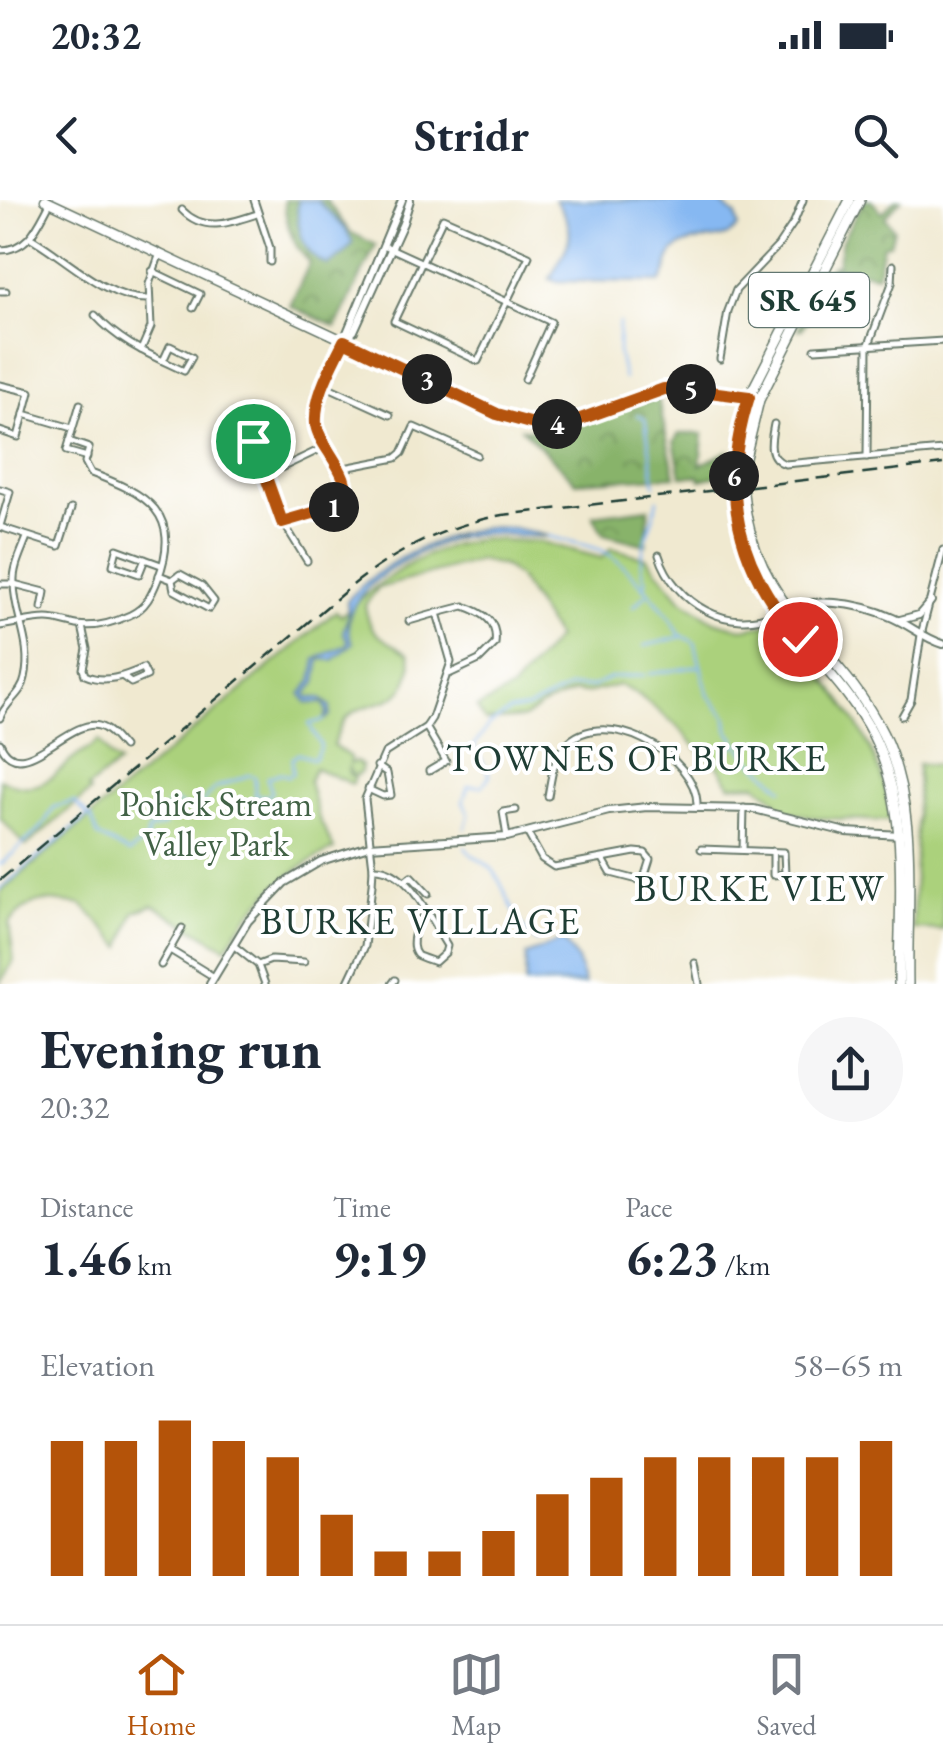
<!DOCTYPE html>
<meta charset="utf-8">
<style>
body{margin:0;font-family:"EB Garamond",serif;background:#f6f6f7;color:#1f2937;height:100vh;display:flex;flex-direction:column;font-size:38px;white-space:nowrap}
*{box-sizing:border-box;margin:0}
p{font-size:32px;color:#747a83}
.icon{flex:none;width:55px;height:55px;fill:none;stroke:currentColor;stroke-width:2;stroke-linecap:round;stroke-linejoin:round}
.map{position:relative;height:784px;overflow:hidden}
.details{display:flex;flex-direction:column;background:#fff;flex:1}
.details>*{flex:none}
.pin{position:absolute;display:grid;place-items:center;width:85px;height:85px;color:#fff;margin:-42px;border:5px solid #fff;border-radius:50%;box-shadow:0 2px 10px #0007}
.km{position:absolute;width:50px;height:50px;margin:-25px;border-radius:50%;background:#222;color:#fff;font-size:28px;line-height:50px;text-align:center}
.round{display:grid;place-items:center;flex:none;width:105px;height:105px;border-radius:52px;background:#f6f6f7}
.overview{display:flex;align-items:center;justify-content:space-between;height:170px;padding:0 40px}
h1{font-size:55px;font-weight:700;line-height:75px}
.stats{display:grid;grid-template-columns:repeat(3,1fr);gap:15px;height:170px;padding:10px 40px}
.stats div{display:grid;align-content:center}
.stats b{font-size:50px;font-weight:700}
.stats small{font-size:28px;font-weight:400}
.stats p{font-size:28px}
.chart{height:280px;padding:20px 40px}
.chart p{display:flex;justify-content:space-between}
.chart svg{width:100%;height:180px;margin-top:10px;stroke:#b45309;stroke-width:6}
.status{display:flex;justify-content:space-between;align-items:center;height:70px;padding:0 50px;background:#fff;direction:ltr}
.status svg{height:28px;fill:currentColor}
header{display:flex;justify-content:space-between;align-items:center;height:130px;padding:0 40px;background:#fff;font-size:45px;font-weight:700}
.dock{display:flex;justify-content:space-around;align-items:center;height:140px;border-top:2px solid #e0e1e3;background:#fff;font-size:28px;color:#747a83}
.dock a{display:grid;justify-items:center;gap:5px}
.dock .on{color:#b45309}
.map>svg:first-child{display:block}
.forest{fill:url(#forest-crowns);stroke:#547850;stroke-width:2.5}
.park{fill:#abd17b;stroke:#658758;stroke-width:2.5}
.water{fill:#86b8f2;stroke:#527a93;stroke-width:2.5}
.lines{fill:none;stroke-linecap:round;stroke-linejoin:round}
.stream{stroke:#86b8f2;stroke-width:2.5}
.minor-casing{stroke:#68796b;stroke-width:9}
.tertiary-casing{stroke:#68796b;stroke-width:10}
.secondary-casing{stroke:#68796b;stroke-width:11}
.primary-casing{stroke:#68796b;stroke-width:12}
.minor{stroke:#fff;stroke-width:5}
.tertiary{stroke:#fff;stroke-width:6}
.secondary{stroke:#fff;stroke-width:8}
.primary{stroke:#fff;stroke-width:9}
.rail{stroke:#1f3d34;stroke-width:2.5;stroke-dasharray:15 8;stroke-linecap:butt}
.primary-bridge-casing{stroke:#68796b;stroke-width:12;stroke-linecap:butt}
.primary-bridge{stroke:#fff;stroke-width:9}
.route-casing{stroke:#fff;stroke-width:20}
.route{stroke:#b45309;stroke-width:12}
.labels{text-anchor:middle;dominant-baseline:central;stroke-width:8;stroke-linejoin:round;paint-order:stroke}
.shield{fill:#fff;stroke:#627771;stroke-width:2.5}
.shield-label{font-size:32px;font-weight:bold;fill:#1f3d34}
.park-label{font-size:35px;fill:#426246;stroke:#fff}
.neighbourhood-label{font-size:38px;letter-spacing:2.5px;fill:#1f3d34;stroke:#fff}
</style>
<div class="status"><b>20:32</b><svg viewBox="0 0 49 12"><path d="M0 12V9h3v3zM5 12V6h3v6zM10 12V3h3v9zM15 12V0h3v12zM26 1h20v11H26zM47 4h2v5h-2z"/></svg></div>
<header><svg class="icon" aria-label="back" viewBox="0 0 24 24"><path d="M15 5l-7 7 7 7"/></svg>Stridr<svg class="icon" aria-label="search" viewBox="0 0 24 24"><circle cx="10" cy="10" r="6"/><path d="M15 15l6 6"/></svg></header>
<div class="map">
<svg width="943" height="784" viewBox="0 0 943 784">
<defs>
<pattern id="forest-crowns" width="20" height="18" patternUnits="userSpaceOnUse" patternTransform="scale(2.5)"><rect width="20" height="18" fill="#88b36b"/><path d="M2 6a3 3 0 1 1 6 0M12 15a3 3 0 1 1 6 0" fill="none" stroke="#6f9359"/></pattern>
</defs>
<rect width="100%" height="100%" fill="#fff"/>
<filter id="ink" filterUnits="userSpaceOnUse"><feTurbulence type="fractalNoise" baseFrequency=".01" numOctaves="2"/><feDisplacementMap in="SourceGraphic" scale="20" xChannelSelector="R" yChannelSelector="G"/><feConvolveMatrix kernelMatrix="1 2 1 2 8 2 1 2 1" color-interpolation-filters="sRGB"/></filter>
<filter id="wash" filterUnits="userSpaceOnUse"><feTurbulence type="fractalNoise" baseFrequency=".0048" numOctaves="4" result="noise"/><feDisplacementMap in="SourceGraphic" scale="40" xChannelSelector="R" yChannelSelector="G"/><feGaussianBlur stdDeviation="2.25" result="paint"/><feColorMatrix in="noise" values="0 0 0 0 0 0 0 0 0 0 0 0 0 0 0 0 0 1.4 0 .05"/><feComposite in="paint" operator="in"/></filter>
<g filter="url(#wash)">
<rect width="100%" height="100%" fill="#f0e9d0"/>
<!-- forest -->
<g class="forest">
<path d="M 284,0 L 326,0 L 350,32 L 376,45 L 336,127 L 290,106 L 310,62 C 292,46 286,25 284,0 Z"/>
<polygon points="864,0 871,0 882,13 895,0 901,0 885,17 894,29 890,44 883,45 877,75 836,67 802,129 798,129 832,65 837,66 842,40"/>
<path d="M 658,199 L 675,276 L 576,282 L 522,229 C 579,235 607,207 658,199 Z"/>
<polygon points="679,234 703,234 700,265 728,251 727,274 700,280 699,276 681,276 674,242"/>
<polygon points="649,308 646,345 603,334 593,315"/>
</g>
<!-- park -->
<g class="park">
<path d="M 484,339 L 541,342 L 602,358 L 611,348 L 647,358 L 682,400 L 714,421 L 742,429 L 777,423 C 827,480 885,541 890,621 L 818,618 L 776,609 L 777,601 L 756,584 L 730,585 L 715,561 L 706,558 L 677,526 L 639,495 L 619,485 L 586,493 L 574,492 L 545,504 L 524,518 L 485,521 L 477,508 L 512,489 L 557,438 L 519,378 L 504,366 L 480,360 L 378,388 L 365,405 C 370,439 384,437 409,454 C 412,464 411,469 408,478 C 399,508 368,499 349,516 C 341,523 337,535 333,545 L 350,557 L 350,564 L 355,561 L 361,565 L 361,572 L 357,575 L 352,575 L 348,567 L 349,574 L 355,578 L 352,584 L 315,568 L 309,581 L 318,616 L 334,649 C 286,671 253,703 226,748 L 153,705 L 134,712 L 122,747 L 82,705 C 48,701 34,694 9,723 L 14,761 L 0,783 L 0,692 L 336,411 L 341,416 C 385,377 424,347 484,339 Z"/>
<path d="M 99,540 L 110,557 L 119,563 L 88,588 L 90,592 L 26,646 L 0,618 L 0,579 C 35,596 47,582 72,560 C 81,552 91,549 99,540 Z"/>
<polygon points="918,564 943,565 943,730 913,729"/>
</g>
<!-- water -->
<g class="water">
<path d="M 298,0 L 317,0 L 345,28 L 353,43 L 343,55 L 328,65 C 301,55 296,25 298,0 Z"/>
<path d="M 555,0 L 716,0 L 736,16 L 738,27 C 724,45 696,35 678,48 C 664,57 671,71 660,82 L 555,81 L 550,79 C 566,45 582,37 555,0 Z"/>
<path d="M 486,327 L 514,328 L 548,336 C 523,339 497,330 470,335 C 431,341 325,392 353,443 L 333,460 L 320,459 L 316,483 L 306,494 L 308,498 L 320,498 L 330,506 L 330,516 L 324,520 L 327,513 L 324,503 L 307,503 L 301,494 L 312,481 L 316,459 L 346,445 L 348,441 L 343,432 L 348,417 L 347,401 C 382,361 435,337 486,327 Z"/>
<polygon points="563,740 577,760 585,784 525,784 526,755"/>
</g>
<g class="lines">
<!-- stream -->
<g class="stream">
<polyline points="619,123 618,151 624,179"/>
<polyline points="637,215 645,219 655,285"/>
<path d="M 548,336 C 565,341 587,344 603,351 C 625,362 669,412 679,434 L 695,443 L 708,495 L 726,516 L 728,530 L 749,558 L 783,589"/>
<path d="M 644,387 L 646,380 C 633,357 654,324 658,299"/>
<polyline points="633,407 646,395"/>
<polyline points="644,446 681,437"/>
<polyline points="649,474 701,466"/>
<polyline points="725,552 736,544"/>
<polyline points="465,629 469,614 463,602 468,586 482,586 490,575 474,546 489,525 510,511 529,508 571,487 592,487 610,478 644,475"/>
<path d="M 465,647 C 472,660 487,660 495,673 C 508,694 516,726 537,742"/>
<polyline points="0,665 42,627 54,607 74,602 92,619 98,636 129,653 147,639 148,630 165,625 167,606 175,602 195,612 215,588 249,575 255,577 255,595 269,596 272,592 267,578 280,573 288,576 293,573 292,559 298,554 314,559 321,546 309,524 324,520"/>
<polyline points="0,689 87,617"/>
</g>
</g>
</g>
<g filter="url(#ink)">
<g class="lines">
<!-- minor casing -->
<g class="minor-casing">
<g id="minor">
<polyline points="254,0 270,48 270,62"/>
<path d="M 182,10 C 204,33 230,23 257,14"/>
<polygon points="443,18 529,56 478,161 394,121"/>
<path d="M 31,38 C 65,57 107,101 149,99"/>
<polyline points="388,47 551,122 525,179"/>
<path d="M 0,50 C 29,50 38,25 50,3"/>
<polyline points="152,71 200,94 193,108"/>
<polyline points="0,91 6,91"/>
<path d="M 95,115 C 120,143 151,155 184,171 L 192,157 L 170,146 L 163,161"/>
<polyline points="815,149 943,141"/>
<polyline points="141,150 151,127 149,84 160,53"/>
<polyline points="720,159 728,111 736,90 778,46 794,22 803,0"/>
<polyline points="0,185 30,192 18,237 0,231"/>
<polyline points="324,185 390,215"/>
<polyline points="24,214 72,228"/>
<path d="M 774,224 C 771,240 766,257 785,264 L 943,250"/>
<polyline points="69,241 66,251 87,257"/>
<polyline points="253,241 283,322 307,361"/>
<polyline points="867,257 868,147 892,83 893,65"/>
<polyline points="281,268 327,246"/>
<polyline points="339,269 396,258 402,253 414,227 477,255"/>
<polyline points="0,289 10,292 0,326"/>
<polyline points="283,322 344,304 347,300 335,257 318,236 315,221 321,193 343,141"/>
<polyline points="0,327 59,346 71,309"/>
<path d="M 659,355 C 674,403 730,436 777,412"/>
<polyline points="145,359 139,374 113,365 117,349 161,365"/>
<polyline points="159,375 172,380 174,390 209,409 214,401 202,386 180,374 172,380"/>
<polyline points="0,384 14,384 45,392 42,408"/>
<polyline points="409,421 437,413"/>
<path d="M 0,426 C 15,424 31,419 47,419 C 57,419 67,423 77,425 C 95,428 115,422 130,415 C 146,408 152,394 158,379 C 183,313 147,294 91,273 L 85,262 L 89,248 L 69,241 L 80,204"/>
<path d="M 82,426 L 87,449 L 83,469 L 85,475 C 105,484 125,476 143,468"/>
<polyline points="123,477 131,483 147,476 143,468"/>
<polyline points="902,516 911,500 921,435 943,350"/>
<path d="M 0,518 C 5,502 22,495 25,478 C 33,443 14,416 14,383 C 13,367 22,351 27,337"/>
<polyline points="426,527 446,561 429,571"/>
<path d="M 0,543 C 20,590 68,517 99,526 C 109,529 116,539 123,547"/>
<polyline points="368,589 383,596 391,595 387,573 377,566"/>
<path d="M 548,596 C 551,581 552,565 561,551 C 596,498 700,555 697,607"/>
<polyline points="528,634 542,659 554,667 635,652 645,653 650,659 644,678 638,680 611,673 603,659"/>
<polyline points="507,637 503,612 516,610"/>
<path d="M 701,649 C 729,650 756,651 784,652 L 785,674 L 773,675 L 773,651"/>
<polyline points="743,650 744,608"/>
<path d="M 373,668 C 409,666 430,720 447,746 L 445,753 L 435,762 C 433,761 419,757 417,755 C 408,745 417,720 426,713"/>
<polyline points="405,681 411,676 428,694"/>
<polyline points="233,745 258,765 265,784"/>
<polyline points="170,750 214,777"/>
<polyline points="695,763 699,784"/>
<polyline points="161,765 182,728"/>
<polyline points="258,765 271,760 304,762"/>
<path d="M 347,784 L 365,746 L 372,685 L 373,668 L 365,599 L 385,553 L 426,527 L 432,518 L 451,462 L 437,413 L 464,406 C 484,413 498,421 495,444 L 479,460 L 447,475"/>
<polyline points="392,784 395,780"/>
</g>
</g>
<!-- tertiary casing -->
<g class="tertiary-casing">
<g id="tertiary">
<polyline points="344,140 402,0"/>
<polyline points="343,141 354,131 403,23 410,0"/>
<path d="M 777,412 C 811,396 859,402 893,418 C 911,426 924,438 943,444"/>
<polyline points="900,420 919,415 931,401"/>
<polyline points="210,784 248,721 284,683 321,661 369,646 507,637 609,611 647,607 754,609 846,632 901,635"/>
</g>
</g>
<!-- secondary casing -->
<g class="secondary-casing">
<path id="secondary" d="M 45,0 L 511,219 C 570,233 596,206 649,193 C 682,184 727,189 759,200"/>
</g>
<!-- primary casing -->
<g class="primary-casing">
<g id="primary">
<polyline points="734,266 740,230 749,197 850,0"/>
<polyline points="743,266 759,200 860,0"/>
<path d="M 743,293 C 755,413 837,440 883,534 C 920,611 906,702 908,784"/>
<path d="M 735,294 C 739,337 751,380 779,415 C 810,454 850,489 873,535 C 911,611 899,702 899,784"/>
</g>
</g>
<!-- minor -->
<use href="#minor" class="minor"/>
<!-- tertiary -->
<use href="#tertiary" class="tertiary"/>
<!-- secondary -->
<use href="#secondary" class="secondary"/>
<!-- primary -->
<use href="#primary" class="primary"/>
<!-- rail -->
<path class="rail" d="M 0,680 L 354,384 C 399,349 446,326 502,315 L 943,264"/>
<!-- primary-bridge casing -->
<g class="primary-bridge-casing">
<g id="primary-bridge">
<polyline points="734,266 735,294"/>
<polyline points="743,266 743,293"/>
</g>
</g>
<!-- primary-bridge -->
<use href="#primary-bridge" class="primary-bridge"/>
</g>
</g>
<g class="lines" filter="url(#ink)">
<!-- route casing -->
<g class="route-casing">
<path id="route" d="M 253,241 L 282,322 L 344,304 C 356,276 318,246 316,224 C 314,196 332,166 344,141 L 497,214 L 530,223 L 575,221 L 664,189 L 686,189 L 749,197 C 719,291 736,365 800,439"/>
</g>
<!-- route -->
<use href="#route" class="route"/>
</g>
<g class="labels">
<!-- shield labels -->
<rect class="shield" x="749" y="73" width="120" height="54" rx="8"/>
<g class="shield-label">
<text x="809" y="100">SR 645</text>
</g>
<!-- park labels -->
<g class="park-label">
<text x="216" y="603">Pohick Stream<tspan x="216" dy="40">Valley Park</tspan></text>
</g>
<!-- neighbourhood labels -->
<g class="neighbourhood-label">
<text x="637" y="557">TOWNES OF BURKE</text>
<text x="760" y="687">BURKE VIEW</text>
<text x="421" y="720">BURKE VILLAGE</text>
</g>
</g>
</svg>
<div class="pin" style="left:253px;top:241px;background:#1e9e55"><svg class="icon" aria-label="arrive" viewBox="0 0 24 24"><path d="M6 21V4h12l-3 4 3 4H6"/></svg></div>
<div class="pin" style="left:800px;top:439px;background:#d93025"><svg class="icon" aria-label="check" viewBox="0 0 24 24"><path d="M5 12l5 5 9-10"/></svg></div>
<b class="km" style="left:334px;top:307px">1</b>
<b class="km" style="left:427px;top:179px">3</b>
<b class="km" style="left:557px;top:224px">4</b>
<b class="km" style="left:691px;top:189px">5</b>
<b class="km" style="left:734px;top:276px">6</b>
</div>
<section class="details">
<div class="overview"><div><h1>Evening run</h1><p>20:32</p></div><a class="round"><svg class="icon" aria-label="share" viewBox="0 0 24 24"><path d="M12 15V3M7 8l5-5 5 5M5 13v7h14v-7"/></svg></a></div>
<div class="stats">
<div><p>Distance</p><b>1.46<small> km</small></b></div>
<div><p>Time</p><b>9:19</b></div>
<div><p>Pace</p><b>6:23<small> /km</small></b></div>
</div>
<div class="chart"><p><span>Elevation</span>58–65 m</p>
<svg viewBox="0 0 160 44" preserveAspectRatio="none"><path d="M5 44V11M15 44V11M25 44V6M35 44V11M45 44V15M55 44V29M65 44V38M75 44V38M85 44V33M95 44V24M105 44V20M115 44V15M125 44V15M135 44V15M145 44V15M155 44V11"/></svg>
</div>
</section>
<nav class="dock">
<a class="on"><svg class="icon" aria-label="home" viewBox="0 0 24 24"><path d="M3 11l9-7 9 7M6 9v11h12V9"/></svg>Home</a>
<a><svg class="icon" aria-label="map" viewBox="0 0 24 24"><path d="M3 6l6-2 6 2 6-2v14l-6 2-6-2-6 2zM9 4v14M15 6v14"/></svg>Map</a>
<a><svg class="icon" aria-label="saved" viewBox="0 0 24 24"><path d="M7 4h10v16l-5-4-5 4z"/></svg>Saved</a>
</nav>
